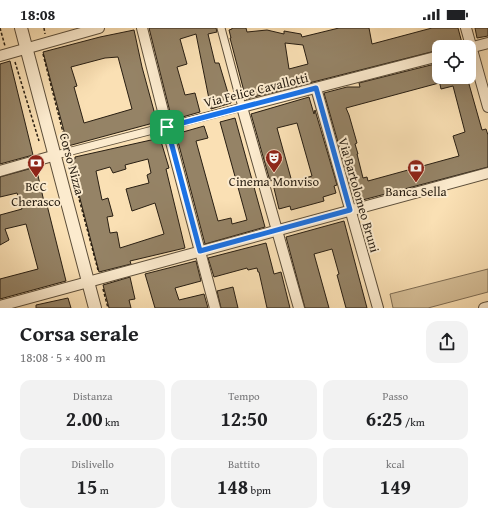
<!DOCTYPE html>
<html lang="it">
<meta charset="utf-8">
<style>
body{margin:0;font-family:"Gentium Book Plus",serif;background:#f2f2f2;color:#202124;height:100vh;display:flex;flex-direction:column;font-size:15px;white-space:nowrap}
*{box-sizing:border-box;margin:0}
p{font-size:13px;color:#757577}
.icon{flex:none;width:22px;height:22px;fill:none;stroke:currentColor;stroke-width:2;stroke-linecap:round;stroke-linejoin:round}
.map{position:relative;height:280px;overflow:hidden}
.panel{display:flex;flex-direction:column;background:#fff;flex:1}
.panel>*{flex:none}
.tools{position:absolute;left:432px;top:12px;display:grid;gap:8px}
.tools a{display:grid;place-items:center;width:44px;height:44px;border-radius:8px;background:#fff;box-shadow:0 4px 16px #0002;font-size:20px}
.pin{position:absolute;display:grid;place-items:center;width:34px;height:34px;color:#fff;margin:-17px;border-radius:8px;box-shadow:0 2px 6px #0006}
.round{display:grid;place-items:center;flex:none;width:42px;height:42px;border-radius:12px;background:#f2f2f2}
.head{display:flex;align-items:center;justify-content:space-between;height:68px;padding:0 20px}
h1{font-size:22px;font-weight:700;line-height:30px}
.stats{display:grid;grid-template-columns:repeat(3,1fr);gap:6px;height:68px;padding:4px 20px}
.stats div{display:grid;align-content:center;border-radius:10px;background:#f2f2f2;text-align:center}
.stats b{font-size:20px;font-weight:700}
.stats small{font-size:11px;font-weight:400}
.stats p{font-size:11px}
.status{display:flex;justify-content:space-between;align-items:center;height:28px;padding:0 20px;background:#fff;direction:ltr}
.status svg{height:11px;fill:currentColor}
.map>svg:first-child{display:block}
.green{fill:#d6bf98;stroke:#7f6e55}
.building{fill:#958366;stroke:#281e12;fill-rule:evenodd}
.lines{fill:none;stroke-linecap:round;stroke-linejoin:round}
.pedestrian-casing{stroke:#5c4e3a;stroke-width:9}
.minor-casing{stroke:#5c4e3a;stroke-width:12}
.tertiary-casing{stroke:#5c4e3a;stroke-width:14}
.path{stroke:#281e12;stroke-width:1.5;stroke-dasharray:3 2;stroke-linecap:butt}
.pedestrian{stroke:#fcebce;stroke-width:7}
.minor{stroke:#fcebce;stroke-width:10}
.tertiary{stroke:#fcebce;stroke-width:12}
.route-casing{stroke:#fff;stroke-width:8}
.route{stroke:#1a73e8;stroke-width:5}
.labels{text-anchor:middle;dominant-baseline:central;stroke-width:4;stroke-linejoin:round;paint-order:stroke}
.street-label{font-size:13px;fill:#281e12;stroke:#fcebce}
.poi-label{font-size:13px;fill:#281e12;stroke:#fcebce}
</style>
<div class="status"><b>18:08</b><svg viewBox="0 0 49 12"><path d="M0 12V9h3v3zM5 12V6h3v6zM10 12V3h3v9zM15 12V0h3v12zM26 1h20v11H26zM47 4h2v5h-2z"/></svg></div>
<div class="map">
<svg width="488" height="280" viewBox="0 0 488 280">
<rect width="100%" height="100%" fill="#fae0b4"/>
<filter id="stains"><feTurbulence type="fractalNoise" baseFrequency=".005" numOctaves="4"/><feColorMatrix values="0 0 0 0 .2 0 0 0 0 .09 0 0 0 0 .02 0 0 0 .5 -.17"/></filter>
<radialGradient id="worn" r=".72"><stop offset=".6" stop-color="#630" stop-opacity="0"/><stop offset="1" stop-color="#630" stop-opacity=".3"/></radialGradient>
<!-- green -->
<polygon class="green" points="488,241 488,264 428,280 393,280 390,266"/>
<!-- building -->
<g class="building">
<polygon points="149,0 216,0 217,4 208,6 215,35 219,35 231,75 211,81 196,6 180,11 187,36 177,39 185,67 195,65 200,84 172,92"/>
<path d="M 232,0 L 246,0 L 247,4 L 267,2 L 284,6 L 284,3 L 301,6 L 302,9 L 339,0 L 369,0 L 372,16 L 432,0 L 458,0 L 462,15 L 446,19 L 439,19 L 439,22 L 246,71 L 230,10 L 231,10 L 229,2 L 232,1 ZM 285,15 L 303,17 L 308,36 L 289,41 Z"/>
<polygon points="475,0 488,0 488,8 477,10"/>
<path d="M 134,2 L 142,39 L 157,94 L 68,118 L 43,24 L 100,9 ZM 118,29 L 132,81 L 84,95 L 74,59 L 77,58 L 71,39 L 105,30 Z"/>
<polygon points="10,33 33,127 0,136 0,36"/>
<path d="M 439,35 L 439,49 L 467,49 L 482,102 L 486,101 L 488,107 L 488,139 L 355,174 L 324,65 L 347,59 L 360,59 L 359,55 ZM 439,52 L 441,61 L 453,58 L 465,104 L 453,108 L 459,128 L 368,153 L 367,149 L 363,150 L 357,126 L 358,126 L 355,116 L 357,115 L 349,87 L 346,80 L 439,55 Z"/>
<path d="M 309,69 L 314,86 L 315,82 L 337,157 L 334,158 L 336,165 L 323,169 L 324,173 L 291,182 L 290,178 L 279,181 L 272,152 L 270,153 L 251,86 ZM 297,95 L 312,148 L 292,154 L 277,100 Z"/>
<polygon points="235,90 265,199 205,216 176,106 204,98 208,110 196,113 218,193 231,190 232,196 247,192 220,94"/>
<path d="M 160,110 L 169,140 L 166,141 L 185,220 L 130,233 L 131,236 L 99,244 L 70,132 L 75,131 L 75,129 ZM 148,131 L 151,145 L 147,147 L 149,155 L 126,161 L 132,183 L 155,175 L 164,206 L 120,220 L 117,204 L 110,205 L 107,189 L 113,188 L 108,170 L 102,172 L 96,143 L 110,139 L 113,145 L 126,141 L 125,137 Z"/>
<polygon points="36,139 45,178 47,177 66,253 0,271 0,251 38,241 26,196 5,201 9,212 0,217 0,187 22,181 17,165 0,169 0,149"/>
<polygon points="344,193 367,280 346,280 337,247 339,246 332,221 314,226 329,280 305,280 286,209"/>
<polygon points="266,215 274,246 281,244 290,280 267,280 259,244 258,244 257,240 248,242 247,240 214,249 208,230"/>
<polygon points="196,233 201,253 175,260 179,272 204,266 208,280 155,280 145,246"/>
<polygon points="130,249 135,271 129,272 131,280 109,280 103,257"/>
<polygon points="233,259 238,280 221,280 217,263"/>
<polygon points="68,270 71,280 36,280 36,277"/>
</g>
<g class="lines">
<!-- pedestrian casing -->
<g class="pedestrian-casing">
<polyline id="pedestrian" points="56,127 242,79 221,0"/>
</g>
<!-- minor casing -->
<g class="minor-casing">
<g id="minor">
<polyline points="142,0 167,99 215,280"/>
<polyline points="466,0 488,79"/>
<polyline points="469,20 488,15"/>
<polyline points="0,28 99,0"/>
<polyline points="316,60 378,280"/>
<polyline points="0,143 56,127"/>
<polyline points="0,278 488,145"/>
<polyline points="299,280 242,79 439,28"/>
<polyline points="484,280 488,279"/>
</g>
</g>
<!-- tertiary casing -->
<g class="tertiary-casing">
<polyline id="tertiary" points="21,0 95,280"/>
</g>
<!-- path -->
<g class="path">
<polyline points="0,0 5,18"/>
<polyline points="44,0 45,6"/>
<polyline points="43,26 66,116"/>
<polyline points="15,34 39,113"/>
<polyline points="69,133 98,242"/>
<polyline points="103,261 108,280"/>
</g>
<!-- pedestrian -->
<use href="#pedestrian" class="pedestrian"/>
<!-- minor -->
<use href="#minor" class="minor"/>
<!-- tertiary -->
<use href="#tertiary" class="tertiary"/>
</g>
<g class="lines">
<!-- route casing -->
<g class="route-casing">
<polygon id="route" points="316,60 350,182 200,223 167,99"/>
</g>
<!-- route -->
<use href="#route" class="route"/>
</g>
<!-- icons -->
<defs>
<g id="theatre-pin" transform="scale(0.9)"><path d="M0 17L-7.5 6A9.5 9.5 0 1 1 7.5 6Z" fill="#8f2418" stroke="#fcebce"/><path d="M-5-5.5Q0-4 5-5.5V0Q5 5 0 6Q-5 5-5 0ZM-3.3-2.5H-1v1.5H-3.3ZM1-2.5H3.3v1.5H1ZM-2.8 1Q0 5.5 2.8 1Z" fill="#fff"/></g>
<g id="bank-pin" transform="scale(0.9)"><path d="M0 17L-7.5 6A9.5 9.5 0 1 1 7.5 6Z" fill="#8f2418" stroke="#fcebce"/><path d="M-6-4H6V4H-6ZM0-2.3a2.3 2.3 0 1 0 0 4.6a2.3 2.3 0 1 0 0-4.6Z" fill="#fff"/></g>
</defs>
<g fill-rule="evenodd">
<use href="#theatre-pin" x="274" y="130"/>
<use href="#bank-pin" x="36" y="135"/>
<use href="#bank-pin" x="416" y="140"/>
</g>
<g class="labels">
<!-- street labels -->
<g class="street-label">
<text transform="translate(256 62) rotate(-14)">Via Felice Cavallotti</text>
<text transform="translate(72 136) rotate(75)">Corso Nizza</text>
<text transform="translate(359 167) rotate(74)">Via Bartolomeo Bruni</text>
</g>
<!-- poi labels -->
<g class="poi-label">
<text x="274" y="153">Cinema Monviso</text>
<text x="36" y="158">BCC<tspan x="36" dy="15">Cherasco</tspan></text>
<text x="416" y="163">Banca Sella</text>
</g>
</g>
<rect width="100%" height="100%" filter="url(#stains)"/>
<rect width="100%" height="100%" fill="url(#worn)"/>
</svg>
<div class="tools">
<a><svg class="icon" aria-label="locate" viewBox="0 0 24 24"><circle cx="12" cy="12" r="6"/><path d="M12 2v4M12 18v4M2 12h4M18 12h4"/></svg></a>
</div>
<div class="pin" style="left:167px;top:99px;background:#1e9e55"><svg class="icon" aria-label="arrive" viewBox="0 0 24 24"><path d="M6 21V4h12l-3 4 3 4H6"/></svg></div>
</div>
<section class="panel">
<div class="head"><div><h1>Corsa serale</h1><p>18:08 · 5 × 400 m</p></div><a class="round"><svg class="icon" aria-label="share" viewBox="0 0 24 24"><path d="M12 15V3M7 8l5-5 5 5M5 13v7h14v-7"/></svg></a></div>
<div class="stats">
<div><p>Distanza</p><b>2.00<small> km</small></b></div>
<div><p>Tempo</p><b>12:50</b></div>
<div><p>Passo</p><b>6:25<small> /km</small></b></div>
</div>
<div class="stats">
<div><p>Dislivello</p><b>15<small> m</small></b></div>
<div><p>Battito</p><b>148<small> bpm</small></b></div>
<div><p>kcal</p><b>149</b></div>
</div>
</section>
